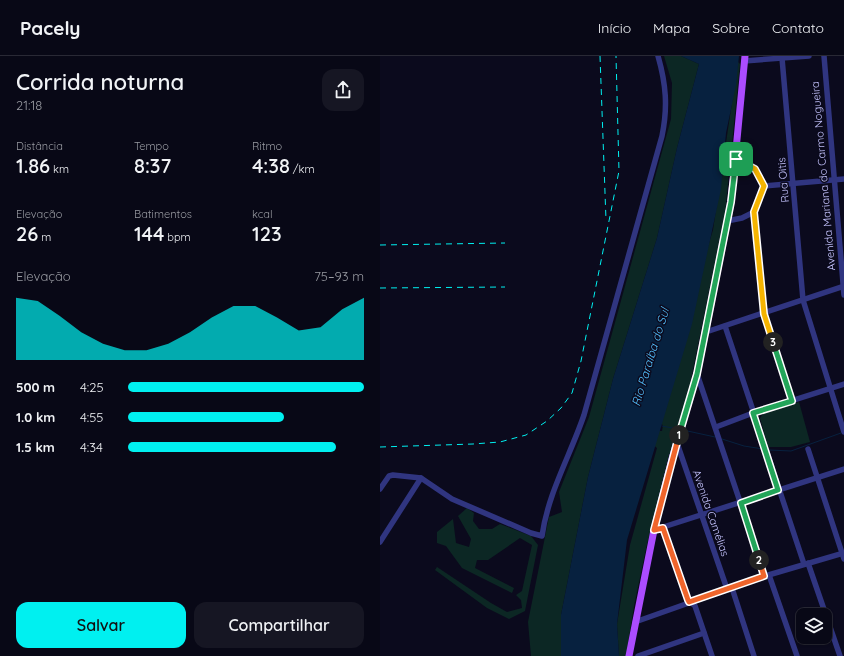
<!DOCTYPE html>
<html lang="pt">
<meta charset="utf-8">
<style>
body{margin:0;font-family:Quicksand,sans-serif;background:#161623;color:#f1f3f6;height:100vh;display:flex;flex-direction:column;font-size:15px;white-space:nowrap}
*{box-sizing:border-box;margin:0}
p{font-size:13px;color:#989aa1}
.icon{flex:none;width:22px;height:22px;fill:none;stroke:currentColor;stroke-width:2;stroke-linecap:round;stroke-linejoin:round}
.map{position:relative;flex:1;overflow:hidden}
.details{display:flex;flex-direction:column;background:#080816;width:380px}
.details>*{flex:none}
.tools{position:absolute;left:416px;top:552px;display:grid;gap:8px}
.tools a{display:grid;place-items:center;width:36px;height:36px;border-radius:8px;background:#080816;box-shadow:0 1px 3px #0004,0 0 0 1px #292935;font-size:20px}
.pin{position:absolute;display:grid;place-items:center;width:34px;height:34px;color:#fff;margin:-17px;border-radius:8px;box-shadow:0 2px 6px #0006}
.km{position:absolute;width:20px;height:20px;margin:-10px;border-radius:50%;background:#222;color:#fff;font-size:11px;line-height:20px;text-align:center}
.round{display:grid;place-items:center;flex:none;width:42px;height:42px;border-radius:12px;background:#161623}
.headline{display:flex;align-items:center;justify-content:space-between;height:68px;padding:0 16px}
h1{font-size:22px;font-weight:600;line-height:30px}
.figures{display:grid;grid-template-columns:repeat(3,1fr);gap:6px;height:68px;padding:4px 16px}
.figures div{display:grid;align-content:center}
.figures b{font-size:20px;font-weight:600}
.figures small{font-size:11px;font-weight:400}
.figures p{font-size:11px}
.chart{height:112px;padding:8px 16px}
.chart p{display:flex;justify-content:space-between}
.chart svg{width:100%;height:72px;margin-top:4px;fill:#00f0f0;opacity:.7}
.action{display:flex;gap:8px;margin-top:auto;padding:8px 16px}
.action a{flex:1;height:46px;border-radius:12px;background:#00f0f0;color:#111;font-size:16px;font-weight:600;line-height:46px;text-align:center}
.action a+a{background:#161623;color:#f1f3f6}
ul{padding:0 16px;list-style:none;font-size:13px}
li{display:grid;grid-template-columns:64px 48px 1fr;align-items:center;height:30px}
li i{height:10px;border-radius:5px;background:#00f0f0}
header{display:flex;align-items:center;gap:24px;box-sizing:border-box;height:56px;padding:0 20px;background:#080816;border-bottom:1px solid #292935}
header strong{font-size:19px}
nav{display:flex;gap:22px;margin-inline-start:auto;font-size:14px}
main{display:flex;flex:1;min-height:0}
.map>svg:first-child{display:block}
.green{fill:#0c2724}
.water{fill:#07213f}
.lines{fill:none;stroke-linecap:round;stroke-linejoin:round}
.stream{stroke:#07213f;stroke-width:1}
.minor{stroke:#303580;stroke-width:5.5}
.major{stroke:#ab4cff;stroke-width:7}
.rail{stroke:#00f0f0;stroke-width:1;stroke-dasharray:6 5;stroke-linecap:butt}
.split-1-casing{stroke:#fff;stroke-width:8}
.split-2-casing{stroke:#fff;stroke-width:8}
.split-3-casing{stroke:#fff;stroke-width:8}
.split-4-casing{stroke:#fff;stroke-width:8}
.split-1{stroke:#22a559;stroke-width:5}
.split-2{stroke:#f0652b;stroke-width:5}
.split-3{stroke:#22a559;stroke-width:5}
.split-4{stroke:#f5b400;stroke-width:5}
.labels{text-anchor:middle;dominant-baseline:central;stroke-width:3;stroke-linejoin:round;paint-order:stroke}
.street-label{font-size:11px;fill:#c6c5ff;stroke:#0b0a1d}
.water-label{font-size:12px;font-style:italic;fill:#53c1ff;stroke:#0b0a1d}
</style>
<header>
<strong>Pacely</strong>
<nav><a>Início</a><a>Mapa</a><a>Sobre</a><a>Contato</a></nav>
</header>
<main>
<section class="details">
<div class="headline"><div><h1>Corrida noturna</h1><p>21:18</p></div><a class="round"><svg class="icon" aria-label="share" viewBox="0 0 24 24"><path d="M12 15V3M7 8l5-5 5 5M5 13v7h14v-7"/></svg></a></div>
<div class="figures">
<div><p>Distância</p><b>1.86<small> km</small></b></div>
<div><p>Tempo</p><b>8:37</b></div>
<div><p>Ritmo</p><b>4:38<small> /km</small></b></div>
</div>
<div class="figures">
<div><p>Elevação</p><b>26<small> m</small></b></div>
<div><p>Batimentos</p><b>144<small> bpm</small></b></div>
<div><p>kcal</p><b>123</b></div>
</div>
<div class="chart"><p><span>Elevação</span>75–93 m</p>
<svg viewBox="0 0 160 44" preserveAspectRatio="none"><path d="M0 44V6L10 8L20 17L30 27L40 34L50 38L60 38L70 34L80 27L90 18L100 11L110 11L120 18L130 26L140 24L150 13L160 6V44z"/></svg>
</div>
<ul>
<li><b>500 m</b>4:25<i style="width:100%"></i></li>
<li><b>1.0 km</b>4:55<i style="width:66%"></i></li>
<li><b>1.5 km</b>4:34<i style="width:88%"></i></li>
</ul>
<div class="action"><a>Salvar</a><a>Compartilhar</a></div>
</section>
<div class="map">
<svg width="464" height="600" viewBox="0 0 464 600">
<rect width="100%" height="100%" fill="#0b0a1d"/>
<!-- green -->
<g class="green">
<polygon points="284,0 301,0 319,8 297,92 277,182 233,323 208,421 181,559 181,600 151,600 148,566 169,461 182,456 179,436 209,361 291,63 292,27"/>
<polygon points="358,6 360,8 345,157 310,328 267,488 254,550 246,600 239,600 237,568 250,489 277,392 269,385 271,375 282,375 283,369 275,365 333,174"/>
<polygon points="419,346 430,386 411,391 388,391 380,362 383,358"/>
<polygon points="87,452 94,457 93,465 99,473 112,473 120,468 151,480 158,489 145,555 129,563 107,552 55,514 57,511 111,547 127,556 142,552 141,544 136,539 142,535 152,489 140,482 108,504 97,504 95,512 134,532 132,537 82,512 66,490 57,487 57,476 73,463 76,487 89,491 91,483 78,460"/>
</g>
<!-- water -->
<polygon class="water" points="301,0 359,0 356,29 346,77 341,133 312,268 247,484 237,568 239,600 181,600 181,559 208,421 233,323 277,182 297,92 319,8"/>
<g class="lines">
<!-- stream -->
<g class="stream">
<polyline points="282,370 298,373"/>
<polyline points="303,374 335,381"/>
<polyline points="342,383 364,390 383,393"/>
<polyline points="389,394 411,395 461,377"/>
</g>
<!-- minor -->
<g class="minor">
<polyline points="444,0 464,239"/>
<polyline points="402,2 423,244 464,376"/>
<polyline points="364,5 429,0"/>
<polyline points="356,103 375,113 384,130"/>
<polyline points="384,130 464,123"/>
<polyline points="374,156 384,258 412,345"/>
<polyline points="347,165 362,162 374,156 384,130"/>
<polyline points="345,270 424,508"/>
<polyline points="326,276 464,230"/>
<polyline points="317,318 385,520"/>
<polyline points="336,371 373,357 464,328"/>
<polyline points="297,387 347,533"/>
<polyline points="428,393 464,503"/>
<path d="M 0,433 L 9,420 L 13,419 L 41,422 L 72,443 L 151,477 L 162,480 C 168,437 190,400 204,359 L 282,80 C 288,51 286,28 278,0"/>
<polyline points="283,472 307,543 315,550 332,600"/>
<polyline points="274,474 464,413"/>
<polyline points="0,486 41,422"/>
<polyline points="428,507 460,600"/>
<polyline points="389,519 417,600"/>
<polyline points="352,532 374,600"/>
<polyline points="255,566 385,520 464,497"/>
<polyline points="258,600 324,577"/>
</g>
<!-- major -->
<polyline class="major" points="249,600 274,474 292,403 317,318 351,146 365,0"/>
<!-- rail -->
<g class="rail">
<polyline points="220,0 226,164"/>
<polyline points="0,189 125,187"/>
<polyline points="0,232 125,231"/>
<polyline points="0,391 93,388 120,386 146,379 167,365 181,352 192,337 201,305 239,115 236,0"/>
</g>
</g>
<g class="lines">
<!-- split-1 casing -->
<g class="split-1-casing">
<polyline id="split-1" points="299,379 317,318 351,146 356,103"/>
</g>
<!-- split-2 casing -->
<g class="split-2-casing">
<polyline id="split-2" points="299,379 274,474 283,472 308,544 309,546 384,520 379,504"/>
</g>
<!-- split-3 casing -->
<g class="split-3-casing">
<polyline id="split-3" points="379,504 361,447 398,434 373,357 412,345 393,286"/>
</g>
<!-- split-4 casing -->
<g class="split-4-casing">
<polyline id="split-4" points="356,103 375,113 384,130 374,156 384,258 393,286"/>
</g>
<!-- split-1 -->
<use href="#split-1" class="split-1"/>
<!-- split-2 -->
<use href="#split-2" class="split-2"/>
<!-- split-3 -->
<use href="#split-3" class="split-3"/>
<!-- split-4 -->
<use href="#split-4" class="split-4"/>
</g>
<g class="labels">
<!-- street labels -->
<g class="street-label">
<text transform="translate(443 120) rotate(-95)">Avenida Mariana do Carmo Nogueira</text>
<text transform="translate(403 124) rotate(-95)">Rua Oitis</text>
<text transform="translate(331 457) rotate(71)">Avenida Camélias</text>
</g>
<!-- water labels -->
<g class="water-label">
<text transform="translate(270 301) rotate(-73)">Rio Paraíba do Sul</text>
</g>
</g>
</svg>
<div class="tools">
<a><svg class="icon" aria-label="layers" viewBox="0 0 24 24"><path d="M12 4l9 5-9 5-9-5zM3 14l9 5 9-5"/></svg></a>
</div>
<div class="pin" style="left:356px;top:103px;background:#1e9e55"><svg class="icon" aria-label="arrive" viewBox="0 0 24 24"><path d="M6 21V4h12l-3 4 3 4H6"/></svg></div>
<b class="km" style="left:299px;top:379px">1</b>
<b class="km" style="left:379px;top:504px">2</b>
<b class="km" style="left:393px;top:286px">3</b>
</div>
</main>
